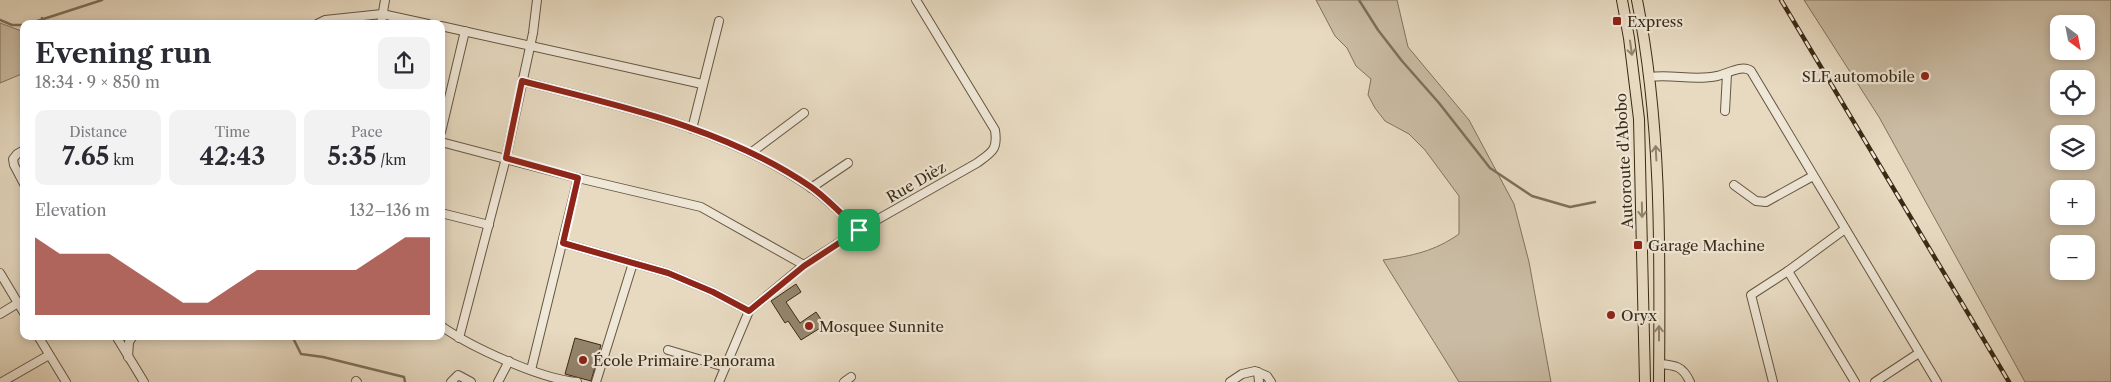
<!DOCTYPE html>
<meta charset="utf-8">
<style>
body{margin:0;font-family:"Libre Caslon Text",serif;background:#f2f2f3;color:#2b2b33;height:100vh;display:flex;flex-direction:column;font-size:19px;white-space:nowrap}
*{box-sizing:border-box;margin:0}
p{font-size:16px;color:#7c7c81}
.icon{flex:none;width:28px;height:28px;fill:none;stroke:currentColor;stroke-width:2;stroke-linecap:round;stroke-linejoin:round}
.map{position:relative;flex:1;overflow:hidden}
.drawer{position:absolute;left:20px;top:20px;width:425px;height:320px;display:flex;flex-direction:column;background:#fff;border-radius:10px;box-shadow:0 2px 8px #0003}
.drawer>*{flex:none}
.needle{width:32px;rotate:148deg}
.tools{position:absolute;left:2050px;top:15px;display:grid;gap:10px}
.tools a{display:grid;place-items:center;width:45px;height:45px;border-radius:10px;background:#fff;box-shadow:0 2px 8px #0003;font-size:25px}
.pin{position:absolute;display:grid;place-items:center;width:42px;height:42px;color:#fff;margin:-21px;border-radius:10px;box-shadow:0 2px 8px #0006}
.round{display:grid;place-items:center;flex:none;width:52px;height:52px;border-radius:10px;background:#f2f2f3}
.overview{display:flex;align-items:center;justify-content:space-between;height:85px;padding:0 15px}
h1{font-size:28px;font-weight:800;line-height:38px}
.figures{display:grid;grid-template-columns:repeat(3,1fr);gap:8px;height:85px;padding:5px 15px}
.figures div{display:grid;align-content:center;border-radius:10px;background:#f2f2f3;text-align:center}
.figures b{font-size:25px;font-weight:800}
.figures small{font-size:14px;font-weight:400}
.figures p{font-size:14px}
.chart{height:140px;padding:10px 15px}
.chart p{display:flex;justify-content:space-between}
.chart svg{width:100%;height:90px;margin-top:5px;fill:#8f2418;opacity:.7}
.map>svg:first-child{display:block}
.green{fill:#cabca4;stroke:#82735c;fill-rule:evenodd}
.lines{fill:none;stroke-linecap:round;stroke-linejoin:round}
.stream{stroke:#7e7059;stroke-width:2.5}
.building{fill:#94866e;stroke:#3a2a15}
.minor-casing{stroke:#655640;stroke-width:10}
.major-casing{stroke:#3a2a15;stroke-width:12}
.minor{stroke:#efe7d7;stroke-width:8}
.major{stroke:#e7dac1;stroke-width:10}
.rail-casing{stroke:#3a2a15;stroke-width:4.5}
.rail{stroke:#efe7d7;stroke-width:2.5;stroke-dasharray:8;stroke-linecap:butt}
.oneway{stroke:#90826b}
.route-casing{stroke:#fff;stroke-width:10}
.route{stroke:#8f2418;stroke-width:6}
.poi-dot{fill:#8f2418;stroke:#efe7d7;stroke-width:2}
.labels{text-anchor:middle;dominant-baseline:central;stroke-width:4.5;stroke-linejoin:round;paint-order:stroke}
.poi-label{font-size:15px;fill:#3a2a15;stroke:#efe7d7;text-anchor:start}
.street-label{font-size:15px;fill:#3a2a15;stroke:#efe7d7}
</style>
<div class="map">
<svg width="2111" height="382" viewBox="0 0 2111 382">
<rect width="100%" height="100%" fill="#e7dac1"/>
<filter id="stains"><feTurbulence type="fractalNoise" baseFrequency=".004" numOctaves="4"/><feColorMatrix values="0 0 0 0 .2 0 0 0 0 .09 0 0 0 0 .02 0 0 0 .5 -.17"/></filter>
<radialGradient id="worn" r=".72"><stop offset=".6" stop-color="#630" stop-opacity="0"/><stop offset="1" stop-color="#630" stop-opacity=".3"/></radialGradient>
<!-- green -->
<g class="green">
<path d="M 1316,0 L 1397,0 L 1408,47 L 1469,120 L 1514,204 L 1529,262 L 1551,382 L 1459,382 L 1391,273 L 1383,260 C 1412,256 1435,251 1459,234 L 1459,196 L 1425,150 L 1409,134 L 1385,121 L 1375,108 L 1368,95 L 1371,79 L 1356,66 L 1347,48 L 1335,36 Z"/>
<path d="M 1804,0 L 2111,0 L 2111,382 L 2025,382 L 1879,117 ZM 2059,24 L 2086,24 L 2086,51 L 2059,51 ZM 2059,79 L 2086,79 L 2086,106 L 2059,106 ZM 2059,134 L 2086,134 L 2086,161 L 2059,161 ZM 2059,189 L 2086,189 L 2086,216 L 2059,216 ZM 2059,244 L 2086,244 L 2086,271 L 2059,271 Z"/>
<polygon points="0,23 24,32 24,73 0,83"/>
</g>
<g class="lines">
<!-- stream -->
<g class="stream">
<polyline points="1359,0 1378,30 1402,61 1439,103 1490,168 1532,196 1570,207 1595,202"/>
<polyline points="42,18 47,24"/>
<polyline points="0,20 12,25 24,25"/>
<polyline points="28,24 102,0"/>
<polyline points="292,336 301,354 323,357 404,377 405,382"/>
</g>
</g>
<!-- building -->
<g class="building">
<polygon points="796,284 801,292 786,302 800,323 816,312 825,325 801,340 788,321 785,323 771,301"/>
<polygon points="575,338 601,345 591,381 565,374"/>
</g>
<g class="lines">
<!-- minor casing -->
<g class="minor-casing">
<g id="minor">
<polyline points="317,24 325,20 382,14 428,24"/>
<polyline points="381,24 385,0"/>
<polyline points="441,26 702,84"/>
<path d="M 1650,77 C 1672,74 1695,81 1717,76 C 1727,74 1742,64 1751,71 L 1937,382"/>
<path d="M 522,81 C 620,106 725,128 810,187 C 828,199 843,216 859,230"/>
<polyline points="1725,111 1727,74"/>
<polyline points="692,129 719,21"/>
<polyline points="441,132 465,31"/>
<polyline points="441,142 578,178 701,207 804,265"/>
<polyline points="24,150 17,154 13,159 14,165 24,184"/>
<polyline points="752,152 804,113"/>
<polyline points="1734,185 1756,201 1766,202 1813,176"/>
<polyline points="811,188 848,163"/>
<polyline points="441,213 489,225"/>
<polyline points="563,243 668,273 713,292 749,311"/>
<polyline points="1788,271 1855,382"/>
<polyline points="0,273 24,313"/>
<polyline points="0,314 18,303"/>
<path d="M 441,326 C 471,347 540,379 577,382"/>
<polyline points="38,336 66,382"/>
<polyline points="116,336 144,382"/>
<polyline points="459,338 506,158 533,33 537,0"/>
<polyline points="668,350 725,367"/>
<polyline points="128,357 129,342 133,336"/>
<path d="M 1659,364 C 1675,365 1683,366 1690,382"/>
<polyline points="531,370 578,178"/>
<polyline points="1258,372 1259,382"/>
<polyline points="356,381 357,382"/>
<polyline points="2,382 49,355"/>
<polyline points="451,382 458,375 471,382"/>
<polyline points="498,382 509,361"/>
<polyline points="596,382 633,263"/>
<path d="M 719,382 L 749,311 L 804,265 L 859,230 L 977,163 C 992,152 998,150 995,130 L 916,0"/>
<polyline points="844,382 851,377"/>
<polyline points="1230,382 1242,374 1255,371 1267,376 1271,382"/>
<polyline points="1773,382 1751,295 1788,271 1845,229"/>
<polyline points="1875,382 1919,353"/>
</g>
</g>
<!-- major casing -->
<g class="major-casing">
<g id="major">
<polyline points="1622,0 1629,38 1639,119 1645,382"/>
<path d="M 1637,0 C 1662,125 1660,255 1659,382"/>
</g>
</g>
<!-- minor -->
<use href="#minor" class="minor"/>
<!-- major -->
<use href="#major" class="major"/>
<!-- rail casing -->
<g class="rail-casing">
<polyline id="rail" points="1781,0 2009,382"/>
</g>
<!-- rail -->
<use href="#rail" class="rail"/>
</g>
<!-- one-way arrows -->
<defs><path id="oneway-shaft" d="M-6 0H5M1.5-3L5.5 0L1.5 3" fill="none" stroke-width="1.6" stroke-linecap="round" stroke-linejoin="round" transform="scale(1.25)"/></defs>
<g class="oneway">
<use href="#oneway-shaft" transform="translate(1631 48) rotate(82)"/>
<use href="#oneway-shaft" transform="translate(1656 153) rotate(-93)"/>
<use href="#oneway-shaft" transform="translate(1642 210) rotate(89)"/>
<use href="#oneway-shaft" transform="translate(1659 333) rotate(-90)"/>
</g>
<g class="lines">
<!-- route casing -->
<g class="route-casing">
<path id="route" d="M 522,81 C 620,106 725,128 811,187 C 828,199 843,216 859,230 L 804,266 L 749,311 L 713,292 L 668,273 L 563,243 L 578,178 L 506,158 Z"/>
</g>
<!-- route -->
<use href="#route" class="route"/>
</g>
<!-- markers -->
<g class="poi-dot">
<rect x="1612" y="16" width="10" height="10" rx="2.5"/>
<circle cx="1925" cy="76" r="5"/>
<rect x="1633" y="240" width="10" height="10" rx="2.5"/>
<circle cx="1611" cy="315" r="5"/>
<circle cx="809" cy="326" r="5"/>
<circle cx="583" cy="360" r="5"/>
</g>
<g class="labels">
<!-- poi labels -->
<g class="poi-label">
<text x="1627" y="21">Express</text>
<text x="1915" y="76" text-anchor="end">SLF automobile</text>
<text x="1648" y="245">Garage Machine</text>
<text x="1621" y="315">Oryx</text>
<text x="819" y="326">Mosquee Sunnite</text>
<text x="593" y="360">École Primaire Panorama</text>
</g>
<!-- street labels -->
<g class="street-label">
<text transform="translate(1624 161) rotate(-93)">Autoroute d'Abobo</text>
<text transform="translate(916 182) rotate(-30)">Rue Dièz</text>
</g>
</g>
<rect width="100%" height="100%" filter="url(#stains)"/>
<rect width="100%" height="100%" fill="url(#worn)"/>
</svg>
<div class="tools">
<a><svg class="needle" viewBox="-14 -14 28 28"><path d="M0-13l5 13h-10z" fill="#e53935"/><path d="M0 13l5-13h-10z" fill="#7c7c81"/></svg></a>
<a><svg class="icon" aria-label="locate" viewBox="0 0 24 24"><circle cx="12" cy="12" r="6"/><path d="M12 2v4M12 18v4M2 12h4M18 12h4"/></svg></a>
<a><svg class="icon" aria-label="layers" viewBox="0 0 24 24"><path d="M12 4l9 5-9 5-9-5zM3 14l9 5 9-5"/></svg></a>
<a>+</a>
<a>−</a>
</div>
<div class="pin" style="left:859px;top:230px;background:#1e9e55"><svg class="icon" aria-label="arrive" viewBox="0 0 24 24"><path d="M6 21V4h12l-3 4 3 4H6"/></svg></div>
<section class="drawer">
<div class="overview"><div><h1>Evening run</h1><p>18:34 · 9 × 850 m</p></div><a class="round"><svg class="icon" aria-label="share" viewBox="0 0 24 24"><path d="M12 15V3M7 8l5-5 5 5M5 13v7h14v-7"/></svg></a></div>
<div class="figures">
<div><p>Distance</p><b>7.65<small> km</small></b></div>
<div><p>Time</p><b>42:43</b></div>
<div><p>Pace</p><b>5:35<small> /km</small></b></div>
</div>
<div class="chart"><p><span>Elevation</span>132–136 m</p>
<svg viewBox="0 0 160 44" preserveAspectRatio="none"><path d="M0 44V6L10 14L20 14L30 14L40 22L50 30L60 38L70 38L80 30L90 22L100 22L110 22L120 22L130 22L140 14L150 6L160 6V44z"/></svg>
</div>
</section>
</div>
